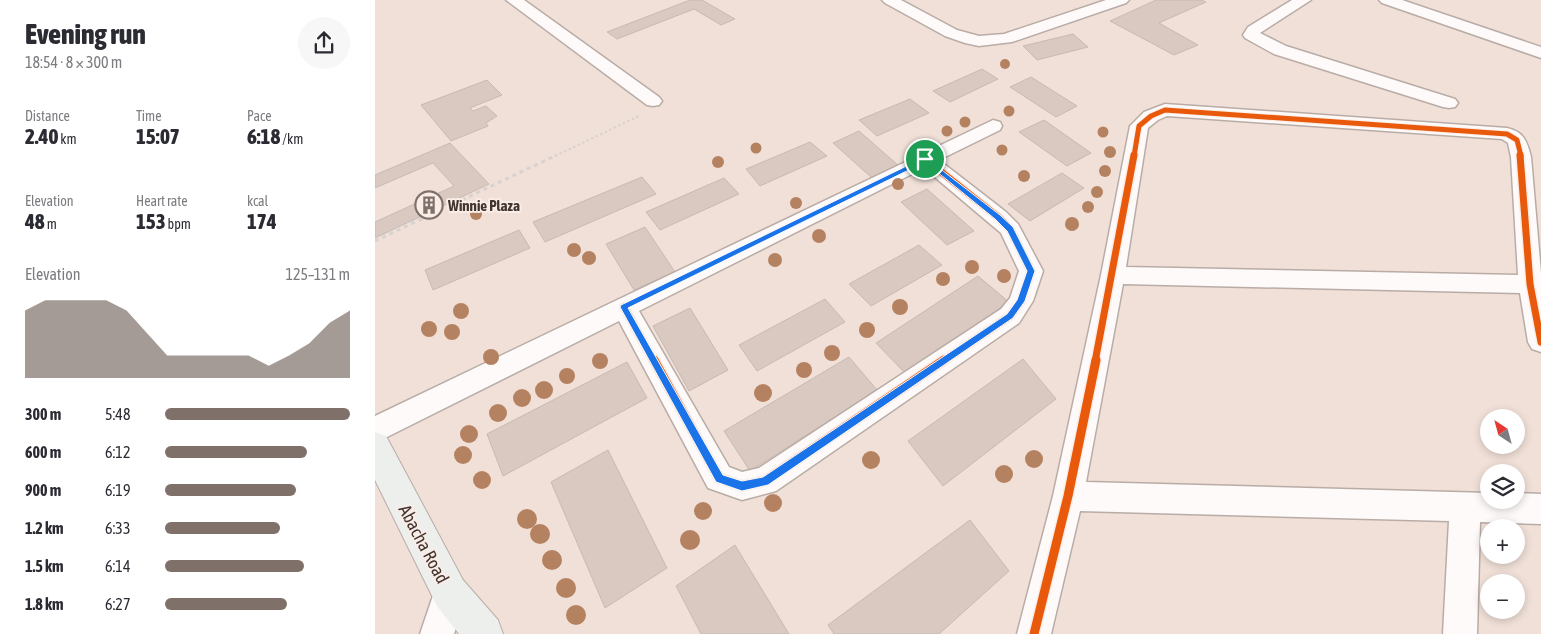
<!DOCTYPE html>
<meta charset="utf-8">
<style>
body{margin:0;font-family:"Asap Condensed",sans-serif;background:#f7f7f7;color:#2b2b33;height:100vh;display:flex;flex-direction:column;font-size:19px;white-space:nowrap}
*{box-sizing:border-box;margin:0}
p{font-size:16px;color:#7c7c81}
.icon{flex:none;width:28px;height:28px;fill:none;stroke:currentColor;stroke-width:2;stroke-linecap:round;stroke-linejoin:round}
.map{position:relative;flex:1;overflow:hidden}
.panel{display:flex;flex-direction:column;background:#fff;width:375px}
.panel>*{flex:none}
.needle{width:32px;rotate:324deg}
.fabs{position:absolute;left:1105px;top:409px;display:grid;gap:10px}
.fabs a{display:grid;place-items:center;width:45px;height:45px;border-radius:50%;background:#fff;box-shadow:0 2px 8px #0003;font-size:25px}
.pin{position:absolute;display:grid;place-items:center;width:42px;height:42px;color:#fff;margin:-21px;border:2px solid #fff;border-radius:50%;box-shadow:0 1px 5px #0007}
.round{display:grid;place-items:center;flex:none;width:52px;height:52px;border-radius:26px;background:#f7f7f7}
.headline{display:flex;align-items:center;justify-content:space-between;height:85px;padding:0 25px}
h1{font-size:28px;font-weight:800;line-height:38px}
.metrics{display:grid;grid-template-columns:repeat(3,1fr);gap:8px;height:85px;padding:5px 25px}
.metrics div{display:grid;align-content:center}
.metrics b{font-size:21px;font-weight:800}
.metrics small{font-size:14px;font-weight:400}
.metrics p{font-size:14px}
.chart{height:140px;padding:10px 25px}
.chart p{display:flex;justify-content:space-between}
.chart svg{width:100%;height:90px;margin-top:5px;fill:#7f716a;opacity:.7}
ul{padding:0 25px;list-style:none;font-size:16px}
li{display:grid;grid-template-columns:80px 60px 1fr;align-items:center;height:38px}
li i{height:12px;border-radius:6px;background:#7f716a}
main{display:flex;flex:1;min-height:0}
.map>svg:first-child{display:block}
.building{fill:#d9c9c0;stroke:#c7bab3}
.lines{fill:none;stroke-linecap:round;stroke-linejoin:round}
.street-casing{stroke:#b9aca6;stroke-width:3}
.secondary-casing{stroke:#b9aca6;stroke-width:2}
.path-far1{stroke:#d7d2d0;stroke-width:2;stroke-dasharray:2.5 2.5;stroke-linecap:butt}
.path{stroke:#d7d2d0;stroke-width:3;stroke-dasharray:4 4;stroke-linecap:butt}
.street{fill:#fdfaf9;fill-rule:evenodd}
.secondary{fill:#edefed;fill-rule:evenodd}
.cycleway-far2-casing{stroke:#faede7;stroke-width:7}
.cycleway-far1-casing{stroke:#faede7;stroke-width:10}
.cycleway-casing{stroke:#faede7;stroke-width:12}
.cycleway-far2{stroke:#e8590c;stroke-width:5}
.cycleway-far1{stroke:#e8590c;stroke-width:7}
.cycleway{stroke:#e8590c;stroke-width:9}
.tree{fill:#b58261}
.route{fill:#1a73e8;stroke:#fff;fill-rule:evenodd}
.labels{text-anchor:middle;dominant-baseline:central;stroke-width:4;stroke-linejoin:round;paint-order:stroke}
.poi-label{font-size:15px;font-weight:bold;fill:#42352f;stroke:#faede7;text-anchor:start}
.near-street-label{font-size:18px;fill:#42352f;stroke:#faede7}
</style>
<main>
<section class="panel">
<div class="headline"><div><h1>Evening run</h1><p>18:54 · 8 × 300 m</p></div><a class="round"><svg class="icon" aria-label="share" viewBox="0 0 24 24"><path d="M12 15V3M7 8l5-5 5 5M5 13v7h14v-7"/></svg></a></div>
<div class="metrics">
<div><p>Distance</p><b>2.40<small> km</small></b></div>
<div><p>Time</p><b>15:07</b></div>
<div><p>Pace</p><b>6:18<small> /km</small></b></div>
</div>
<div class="metrics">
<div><p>Elevation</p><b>48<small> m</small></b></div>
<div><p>Heart rate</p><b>153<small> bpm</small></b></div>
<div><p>kcal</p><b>174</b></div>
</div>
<div class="chart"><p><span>Elevation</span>125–131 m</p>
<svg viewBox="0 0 160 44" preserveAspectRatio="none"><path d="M0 44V11L10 6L20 6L30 6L40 6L50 11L60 22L70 33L80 33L90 33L100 33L110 33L120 38L130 33L140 27L150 17L160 11V44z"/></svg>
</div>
<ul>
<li><b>300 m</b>5:48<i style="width:100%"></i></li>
<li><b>600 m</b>6:12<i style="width:77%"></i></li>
<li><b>900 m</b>6:19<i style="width:71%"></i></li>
<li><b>1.2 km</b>6:33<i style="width:62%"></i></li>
<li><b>1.5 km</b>6:14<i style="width:75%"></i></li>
<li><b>1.8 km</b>6:27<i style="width:66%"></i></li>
</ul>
</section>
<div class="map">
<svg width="1166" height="634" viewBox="0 0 1166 634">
<rect width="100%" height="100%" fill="#f0e0d8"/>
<!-- building -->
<g class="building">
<polygon points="315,0 327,0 360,19 346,25 319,9 242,39 232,32"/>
<polygon points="781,0 826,0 831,2 784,23 823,45 799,55 735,21"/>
<polygon points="698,34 713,47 662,60 648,46"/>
<polygon points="607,69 623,79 575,102 558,91"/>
<polygon points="656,77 702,106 681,117 635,87"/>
<polygon points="112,80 127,95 95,108 98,111 111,106 122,116 111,123 113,126 76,141 46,105"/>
<polygon points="535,99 554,113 502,136 484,120"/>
<polygon points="669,120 716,153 692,166 644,132"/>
<polygon points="484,131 524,166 497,178 458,143"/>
<polygon points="435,142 452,156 385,186 371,169"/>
<polygon points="75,143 114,184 0,238 0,222 79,186 58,163 0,188 0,175"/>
<polygon points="687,173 709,188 655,221 633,204"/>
<polygon points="267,177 281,194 170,242 158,222"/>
<polygon points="349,178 364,194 285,230 271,212"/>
<polygon points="552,189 599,231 572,245 526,202"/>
<polygon points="270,227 300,272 259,290 231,244"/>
<polygon points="144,230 155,248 58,290 50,270"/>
<polygon points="544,245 567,265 496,306 474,284"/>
<polygon points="603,276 634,302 530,373 501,343"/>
<polygon points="450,299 470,322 382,371 364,345"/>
<polygon points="315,308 353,370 314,391 278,326"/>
<polygon points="474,357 502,390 375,471 349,431"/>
<polygon points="648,359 681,399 568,486 533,441"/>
<polygon points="252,362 272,398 128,476 112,434"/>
<polygon points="233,450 292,568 230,608 176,482"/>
<polygon points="595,520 634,571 564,634 459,634 453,625"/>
<polygon points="360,545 414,634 326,634 301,586"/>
</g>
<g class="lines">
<!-- street casing -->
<g class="street-casing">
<g id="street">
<polygon points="131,0 149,0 284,97 287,101 284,105 278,106 272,105"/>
<polygon points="507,0 526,0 582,30 604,36 629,34 731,0 754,0 751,3 637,42 604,46 590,43 570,36 510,3"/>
<polygon points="917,0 936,0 885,33 911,46 1080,99 1083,103 1080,107 1074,108 1068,107 899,54 870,38 868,35 873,27"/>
<polygon points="1004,0 1027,0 1166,47 1166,58 1007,3"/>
<path d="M 790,104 L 1132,128 C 1149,132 1152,141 1156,157 L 1166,273 L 1166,352 L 1157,349 L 1153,342 L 1145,293 L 748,284 L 711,482 L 1114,493 L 1114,500 L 1141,500 L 1141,493 L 1166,494 L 1166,524 L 1105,522 L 1102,634 L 1068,634 L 1074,521 L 705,511 L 676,634 L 642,634 L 678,496 L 726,275 L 755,126 L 769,112 ZM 792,116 L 1127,139 L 1133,143 L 1136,157 L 1143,275 L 751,267 L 773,128 L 783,120 Z"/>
<path d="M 618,120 L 625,122 L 627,126 L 625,130 L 564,160 L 631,212 L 643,224 L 668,271 L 658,301 L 644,323 L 401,491 L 367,500 L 333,488 L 244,321 L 0,443 L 0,416 ZM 549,168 L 626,233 L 644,271 L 635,298 L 626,309 L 384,468 L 367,472 L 354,467 L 264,311 Z"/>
<polygon points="75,576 87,581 92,593 79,634 45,634 63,581"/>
</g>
</g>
<!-- secondary casing -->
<g class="secondary-casing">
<polygon id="secondary" points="0,432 11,436 88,580 123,620 128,634 84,634 62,606 0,480"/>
</g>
<!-- path-far1 -->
<polyline class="path-far1" points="180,156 264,116"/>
<!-- path -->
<polyline class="path" points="0,241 182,155"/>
<!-- street -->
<use href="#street" class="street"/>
<!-- secondary -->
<use href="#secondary" class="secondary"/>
<!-- cycleway-far2 casing -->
<g class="cycleway-far2-casing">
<polyline id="cycleway-far2" points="759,156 764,126 776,116 790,110 1132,134 1142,140 1146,156"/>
</g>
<!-- cycleway-far1 casing -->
<g class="cycleway-far1-casing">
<g id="cycleway-far1">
<polyline points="1145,155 1155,284 1166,342"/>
<polyline points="550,159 623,217 635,229 656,271 646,301 635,316 567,362"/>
<polyline points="249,307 279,362"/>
<polyline points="720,362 759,155"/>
</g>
</g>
<!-- cycleway casing -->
<g class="cycleway-casing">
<g id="cycleway">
<polyline points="279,360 344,478 367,486 390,481 569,360"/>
<polyline points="659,634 693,496 721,360"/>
</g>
</g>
<!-- cycleway-far2 -->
<use href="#cycleway-far2" class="cycleway-far2"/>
<!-- cycleway-far1 -->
<use href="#cycleway-far1" class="cycleway-far1"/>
<!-- cycleway -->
<use href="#cycleway" class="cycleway"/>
</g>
<!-- trees -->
<g class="tree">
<circle cx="630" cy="64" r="5"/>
<circle cx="634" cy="111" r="5.5"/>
<circle cx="590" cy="122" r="5.5"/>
<circle cx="572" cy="131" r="5.5"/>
<circle cx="728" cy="132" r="5.5"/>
<circle cx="381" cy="148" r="5.5"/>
<circle cx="627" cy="150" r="5.5"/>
<circle cx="735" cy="152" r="6"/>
<circle cx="343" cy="162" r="6"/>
<circle cx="730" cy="171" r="6"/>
<circle cx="649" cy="176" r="6"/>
<circle cx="523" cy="184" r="6"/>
<circle cx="722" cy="192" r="6"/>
<circle cx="421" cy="203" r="6"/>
<circle cx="713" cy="207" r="6"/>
<circle cx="101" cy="214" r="6"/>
<circle cx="697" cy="224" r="7"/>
<circle cx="444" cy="236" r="7"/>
<circle cx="199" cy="250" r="7"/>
<circle cx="214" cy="258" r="7"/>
<circle cx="400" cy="260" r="7"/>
<circle cx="597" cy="267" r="7"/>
<circle cx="629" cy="276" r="7"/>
<circle cx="568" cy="279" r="7"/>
<circle cx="525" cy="307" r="8"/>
<circle cx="86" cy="311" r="8"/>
<circle cx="54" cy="329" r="8"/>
<circle cx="492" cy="330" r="8"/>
<circle cx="77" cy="332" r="8"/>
<circle cx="457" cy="353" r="8"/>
<circle cx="116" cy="357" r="8"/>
<circle cx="225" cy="361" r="8"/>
<circle cx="429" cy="370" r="8"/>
<circle cx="192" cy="376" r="8"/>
<circle cx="169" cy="390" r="9"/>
<circle cx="388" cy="393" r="9"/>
<circle cx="147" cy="398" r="9"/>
<circle cx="123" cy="413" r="9"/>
<circle cx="94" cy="434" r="9"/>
<circle cx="88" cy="455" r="9"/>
<circle cx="659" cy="459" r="9"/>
<circle cx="496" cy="460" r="9"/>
<circle cx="629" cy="474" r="9"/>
<circle cx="107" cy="480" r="9"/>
<circle cx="398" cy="503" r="9"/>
<circle cx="328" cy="511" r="9"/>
<circle cx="152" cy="519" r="10"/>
<circle cx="165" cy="534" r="10"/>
<circle cx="315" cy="540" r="10"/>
<circle cx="177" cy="560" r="10"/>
<circle cx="191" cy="588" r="10"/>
<circle cx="201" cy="615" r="10"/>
</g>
<!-- route -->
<path class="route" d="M 550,157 L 625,215 L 638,227 L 660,271 L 650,301 L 638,318 L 393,485 L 367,491 L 341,482 L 245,307 L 246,305 ZM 550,162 L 620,219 L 632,231 L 652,271 L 642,300 L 632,314 L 388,477 L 367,481 L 348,475 L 253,308 Z"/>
<!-- icons -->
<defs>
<g id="building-ring" transform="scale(1.4375)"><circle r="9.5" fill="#faede7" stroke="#7f716a" stroke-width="1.5"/><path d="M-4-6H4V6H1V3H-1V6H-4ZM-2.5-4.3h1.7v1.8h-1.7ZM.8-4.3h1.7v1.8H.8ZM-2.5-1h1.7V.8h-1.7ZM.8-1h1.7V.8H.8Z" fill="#7f716a"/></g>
</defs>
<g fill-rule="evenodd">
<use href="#building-ring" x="54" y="205"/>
</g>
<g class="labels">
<!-- poi labels -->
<g class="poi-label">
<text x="73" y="205">Winnie Plaza</text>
</g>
<!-- near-street labels -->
<g class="near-street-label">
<text transform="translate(49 544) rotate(62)">Abacha Road</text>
</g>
</g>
</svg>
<div class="fabs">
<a><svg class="needle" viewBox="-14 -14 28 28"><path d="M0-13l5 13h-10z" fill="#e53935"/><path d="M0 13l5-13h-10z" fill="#7c7c81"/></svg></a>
<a><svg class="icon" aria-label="layers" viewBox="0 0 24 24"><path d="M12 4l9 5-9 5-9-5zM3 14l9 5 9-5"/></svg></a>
<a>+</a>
<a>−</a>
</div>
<div class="pin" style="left:550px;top:159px;background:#1e9e55"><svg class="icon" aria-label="arrive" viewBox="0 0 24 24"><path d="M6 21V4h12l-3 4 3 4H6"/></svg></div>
</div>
</main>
